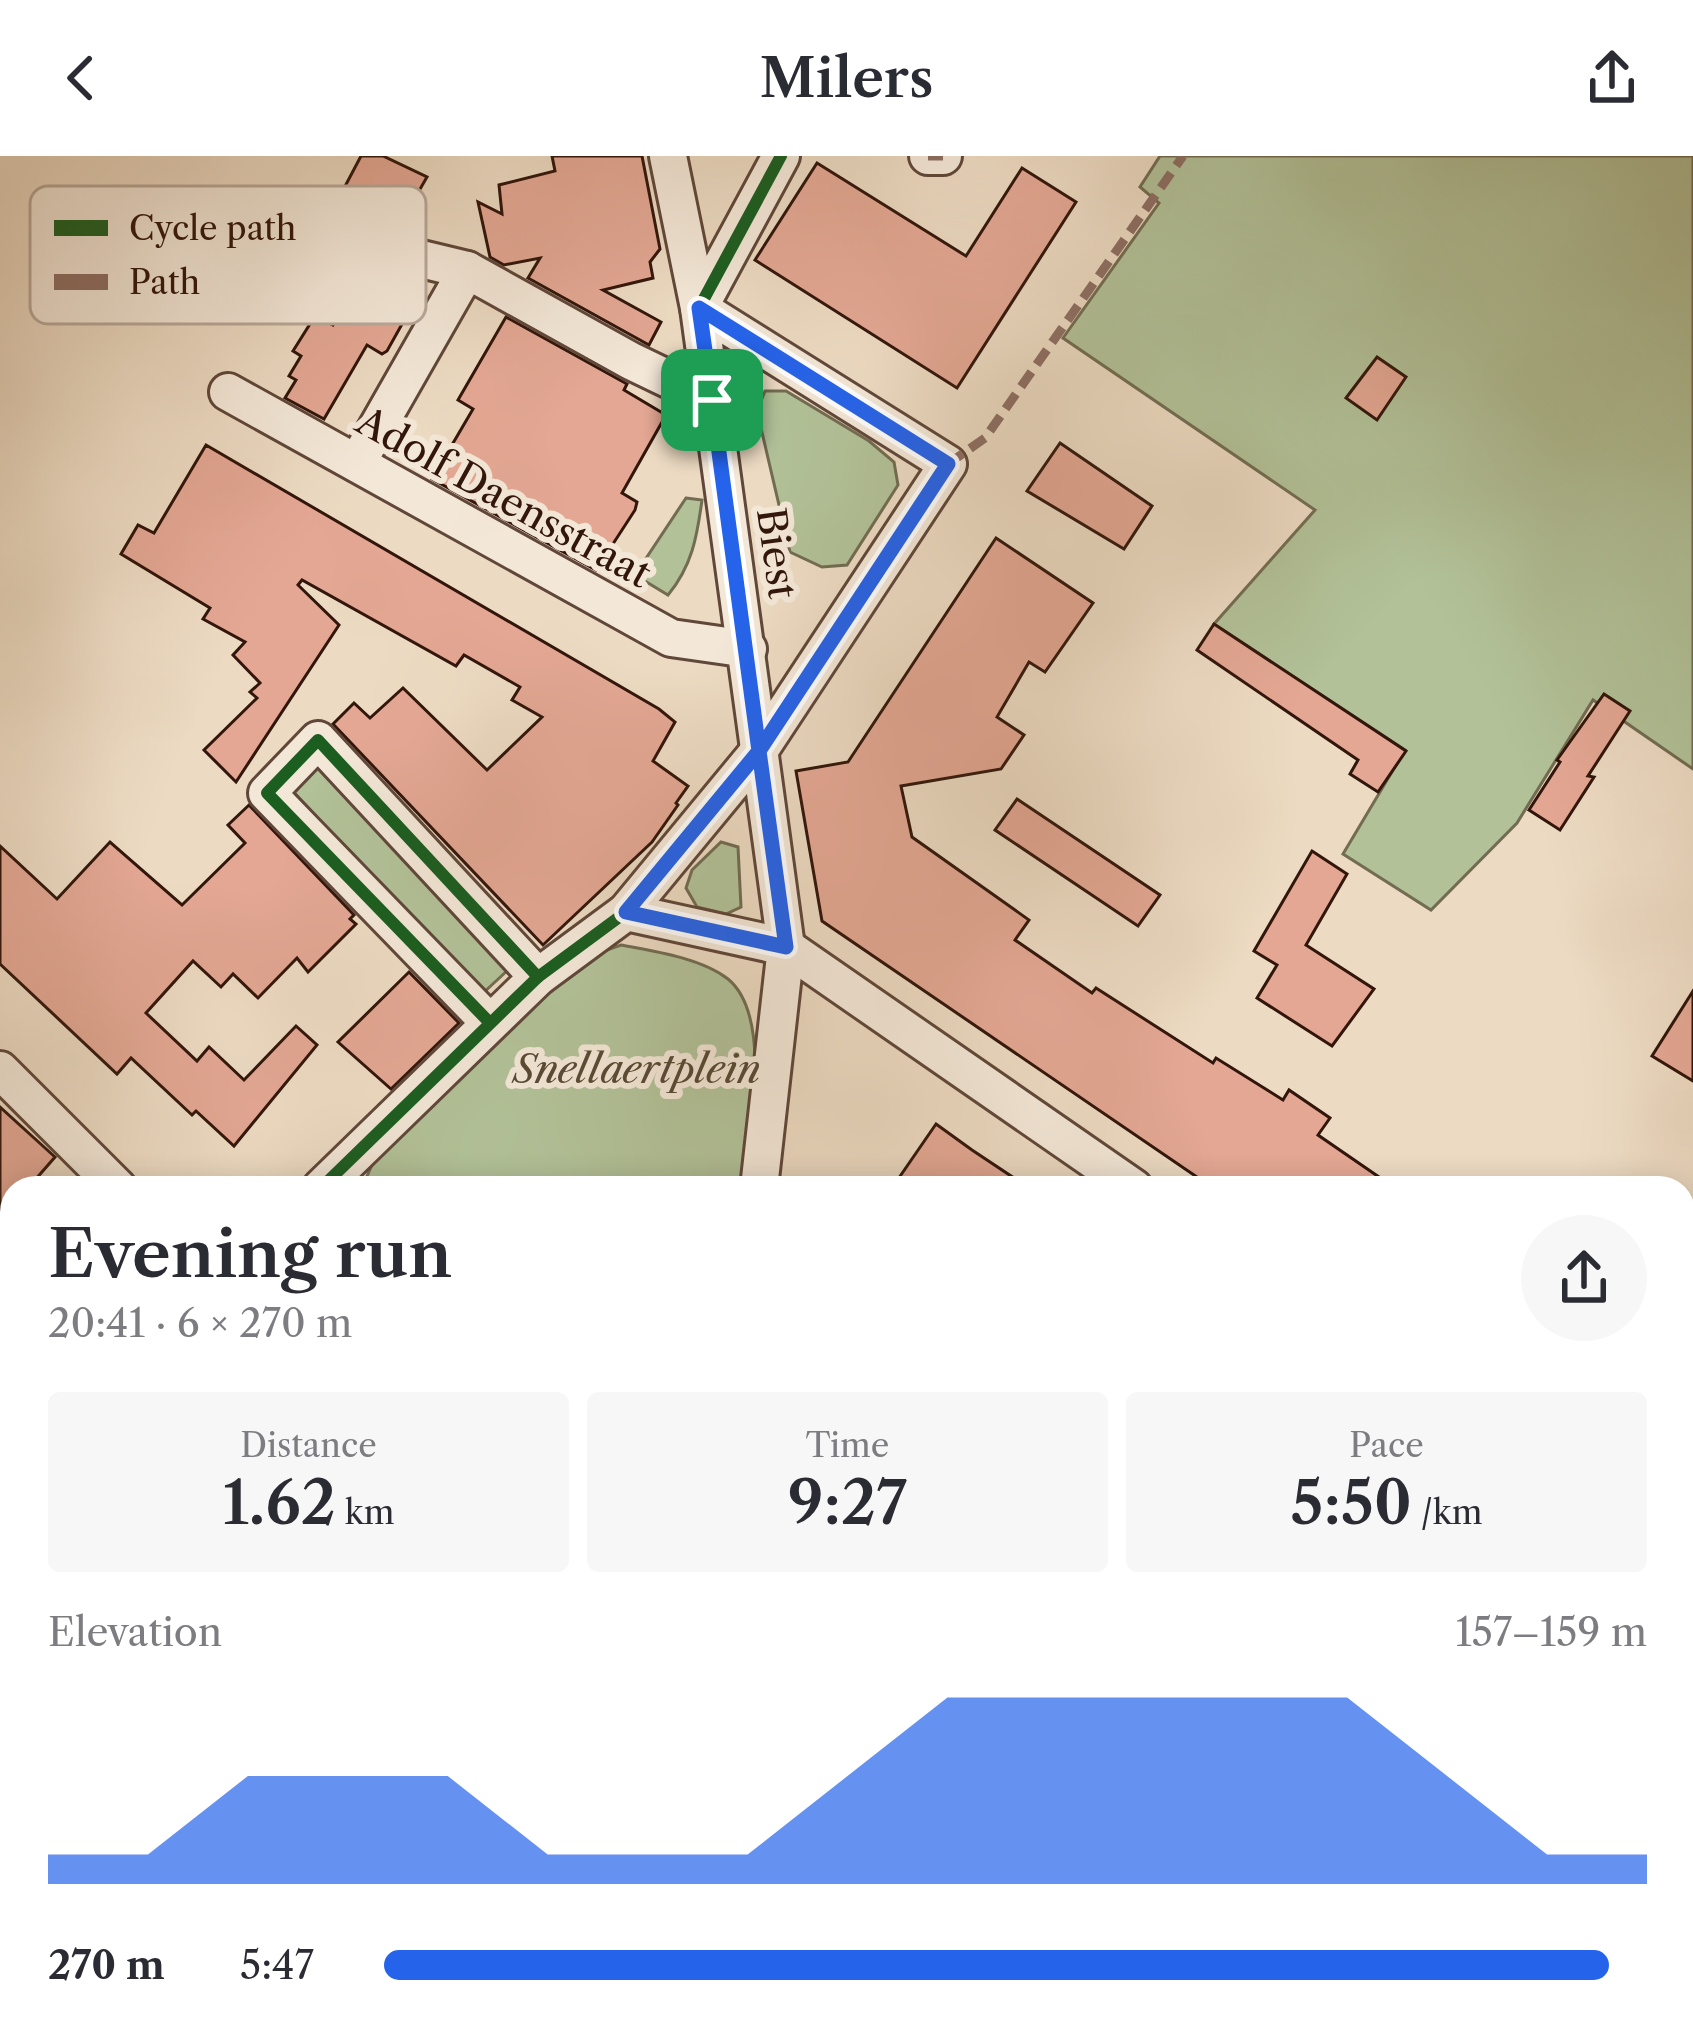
<!DOCTYPE html>
<meta charset="utf-8">
<style>
body{margin:0;font-family:"Libre Caslon Text",serif;background:#f7f7f7;color:#2b2b33;height:100vh;display:flex;flex-direction:column;font-size:45px;white-space:nowrap}
*{box-sizing:border-box;margin:0}
p{font-size:39px;color:#7c7c81}
.icon{flex:none;width:66px;height:66px;fill:none;stroke:currentColor;stroke-width:2;stroke-linecap:round;stroke-linejoin:round}
.map{position:relative;flex:1;overflow:hidden}
.side{position:absolute;left:0px;top:1020px;width:1695px;height:861px;display:flex;flex-direction:column;background:#fff;border-radius:36px 36px 0 0;box-shadow:0 6px 30px #0003}
.side>*{flex:none}
.pin{position:absolute;display:grid;place-items:center;width:102px;height:102px;color:#fff;margin:-51px;border-radius:24px;box-shadow:0 6px 18px #0006}
.round{display:grid;place-items:center;flex:none;width:126px;height:126px;border-radius:63px;background:#f7f7f7}
.summary{display:flex;align-items:center;justify-content:space-between;height:204px;padding:0 48px}
h1{font-size:66px;font-weight:600;line-height:90px}
.metrics{display:grid;grid-template-columns:repeat(3,1fr);gap:18px;height:204px;padding:12px 48px}
.metrics div{display:grid;align-content:center;border-radius:12px;background:#f7f7f7;text-align:center}
.metrics b{font-size:60px;font-weight:600}
.metrics small{font-size:33px;font-weight:400}
.metrics p{font-size:33px}
.chart{height:336px;padding:24px 48px}
.chart p{display:flex;justify-content:space-between}
.chart svg{width:100%;height:216px;margin-top:12px;fill:#2563eb;opacity:.7}
ul{padding:0 48px;list-style:none;font-size:39px}
li{display:grid;grid-template-columns:192px 144px 1fr;align-items:center;height:90px}
li i{height:30px;border-radius:15px;background:#2563eb}
header{display:flex;justify-content:space-between;align-items:center;height:156px;padding:0 48px;background:#fff;font-size:54px;font-weight:600}
.map>svg:first-child{display:block}
.green{fill:#b2c198;stroke:#726c52;stroke-width:3}
.building{fill:#e3a793;stroke:#32160b;stroke-width:3}
.lines{fill:none;stroke-linecap:round;stroke-linejoin:round}
.minor-casing{stroke:#604739;stroke-width:42}
.minor{stroke:#f3e7d7;stroke-width:36}
.quiet{stroke:#8d6e63;stroke-width:9;stroke-dasharray:18 9;stroke-linecap:butt}
.cycleway-casing{stroke:#f3e7d7;stroke-width:20}
.cycleway{stroke:#1b5e20;stroke-width:12}
.route-casing{stroke:#fff;stroke-width:24}
.route{stroke:#2563eb;stroke-width:15}
.labels{text-anchor:middle;dominant-baseline:central;stroke-width:12;stroke-linejoin:round;paint-order:stroke}
.street-label{font-size:39px;fill:#32160b;stroke:#f3e7d7}
.park-label{font-size:39px;font-style:italic;fill:#584935;stroke:#f3e7d7}
.key{fill:#f3e7d7;stroke:#b9a89a;stroke-width:3}
.key-label{font-size:33px;fill:#32160b}
</style>
<header><svg class="icon" aria-label="back" viewBox="0 0 24 24"><path d="M15 5l-7 7 7 7"/></svg>Milers<svg class="icon" aria-label="share" viewBox="0 0 24 24"><path d="M12 15V3M7 8l5-5 5 5M5 13v7h14v-7"/></svg></header>
<div class="map">
<svg width="1693" height="1880" viewBox="0 0 1693 1880">
<rect width="100%" height="100%" fill="#ecdac2"/>
<filter id="stains"><feTurbulence type="fractalNoise" baseFrequency=".00167" numOctaves="4"/><feColorMatrix values="0 0 0 0 .2 0 0 0 0 .09 0 0 0 0 .02 0 0 0 .5 -.17"/></filter>
<radialGradient id="worn" r=".72"><stop offset=".6" stop-color="#630" stop-opacity="0"/><stop offset="1" stop-color="#630" stop-opacity=".3"/></radialGradient>
<!-- green -->
<g class="green">
<polygon points="1160,0 1693,0 1693,613 1593,544 1517,667 1431,754 1343,698 1405,594 1214,468 1315,354 1063,182 1159,47 1140,31"/>
<polygon points="765,235 786,235 869,285 894,306 898,329 847,409 822,411 790,396 757,255"/>
<path d="M 686,342 L 702,344 C 697,381 692,410 668,439 L 635,419 Z"/>
<polygon points="317,608 509,813 481,839 290,632"/>
<polygon points="721,686 738,691 741,751 726,758 697,751 686,732 692,714"/>
<path d="M 621,789 C 653,795 701,802 728,823 C 774,861 749,980 743,1032 L 362,1032 L 374,1004 L 458,916 L 584,802 Z"/>
</g>
<!-- building -->
<g class="building">
<polygon points="361,0 383,0 427,21 384,96 391,100 398,118 425,127 387,195 382,198 367,189 324,263 285,242 296,224 289,220 301,200 293,195 315,160 333,169 372,103 322,74"/>
<polygon points="552,0 642,0 660,93 650,106 653,122 603,134 661,166 649,189 528,122 540,102 504,109 490,101 478,46 502,58 499,29 555,15"/>
<polygon points="817,7 966,100 1022,12 1076,46 957,232 755,104"/>
<polygon points="506,161 627,228 624,234 666,259 622,337 637,346 635,354 596,414 432,323 473,253 458,244"/>
<polygon points="1377,201 1406,221 1377,264 1346,242"/>
<polygon points="1060,287 1152,350 1124,393 1027,335"/>
<polygon points="206,289 659,553 675,566 653,605 688,630 676,647 678,649 652,686 543,789 333,568 354,547 370,562 403,532 487,614 542,561 512,544 520,531 464,499 456,510 302,424 298,429 339,469 236,626 204,594 257,542 250,536 260,527 233,499 245,486 203,463 210,452 121,398 138,369 154,377"/>
<polygon points="996,382 1093,447 1045,516 1029,506 997,561 1024,579 1001,613 901,630 912,681 1029,764 1015,784 1092,837 1096,832 1213,907 1216,902 1283,944 1289,934 1330,962 1318,979 1395,1032 1213,1032 822,765 796,615 848,606"/>
<polygon points="1214,468 1406,595 1378,636 1350,618 1358,604 1197,494"/>
<polygon points="1604,538 1630,555 1588,620 1594,621 1560,674 1529,654 1560,606 1557,604"/>
<polygon points="1017,643 1160,739 1138,770 995,674"/>
<polygon points="249,649 354,759 350,763 356,768 308,816 297,802 258,842 233,818 221,831 193,805 146,857 197,905 209,891 244,924 296,870 317,889 234,990 196,955 192,959 131,902 117,918 0,808 0,690 57,743 110,686 182,749 245,687 228,669"/>
<polygon points="1312,695 1347,718 1306,789 1374,833 1332,890 1257,842 1277,809 1254,795"/>
<polygon points="409,816 459,867 391,933 338,886"/>
<polygon points="1693,835 1693,925 1652,900"/>
<polygon points="0,951 55,1001 28,1032 12,1032 12,1050 0,1063"/>
<polygon points="936,968 972,994 1029,1032 892,1032"/>
</g>
<g class="lines">
<!-- minor casing -->
<g class="minor-casing">
<g id="minor">
<polyline points="668,0 699,152 786,791 759,1032"/>
<polyline points="928,0 943,0"/>
<polyline points="413,101 467,114 631,205 712,244"/>
<polyline points="228,236 671,482 748,493"/>
<polyline points="357,307 467,114"/>
<polyline points="626,756 786,791 1134,1032"/>
<polyline points="489,866 267,637 318,584 538,821"/>
<polyline points="0,914 118,1032"/>
<polyline points="321,1032 538,821 626,756 759,595 948,308 699,152 781,0"/>
<polyline points="0,1329 12,1318"/>
<polyline points="1683,1361 1693,1345"/>
<polyline points="1683,1484 1693,1493"/>
<polyline points="74,1880 88,1869"/>
<polyline points="1344,1880 1351,1869"/>
</g>
</g>
<!-- minor -->
<use href="#minor" class="minor"/>
<!-- quiet -->
<g class="quiet">
<polyline points="928,0 943,0"/>
<polyline points="948,308 985,282 1183,0"/>
</g>
<!-- cycleway casing -->
<g class="cycleway-casing">
<g id="cycleway">
<polyline points="489,866 267,637 318,584 538,821"/>
<polyline points="321,1032 538,821 626,756 759,595 948,308 699,152 781,0"/>
</g>
</g>
<!-- cycleway -->
<use href="#cycleway" class="cycleway"/>
</g>
<g class="lines">
<!-- route casing -->
<g class="route-casing">
<polyline id="route" points="712,244 759,595 626,756 786,791 759,595 948,308 699,152 712,244"/>
</g>
<!-- route -->
<use href="#route" class="route"/>
</g>
<g class="labels">
<!-- street labels -->
<g class="street-label">
<text transform="translate(504 341) rotate(29)">Adolf Daensstraat</text>
<text transform="translate(777 397) rotate(82)">Biest</text>
</g>
<!-- park labels -->
<g class="park-label">
<text x="637" y="913">Snellaertplein</text>
</g>
</g>
<!-- legend -->
<rect x="30" y="30" width="396" height="138" rx="18" class="key"/>
<rect x="54" y="64" width="54" height="16" fill="#1b5e20"/>
<rect x="54" y="118" width="54" height="16" fill="#8d6e63"/>
<g class="key-label">
<text x="129" y="84">Cycle path</text>
<text x="129" y="138">Path</text>
</g>
<rect width="100%" height="100%" filter="url(#stains)"/>
<rect width="100%" height="100%" fill="url(#worn)"/>
</svg>
<div class="pin" style="left:712px;top:244px;background:#1e9e55"><svg class="icon" aria-label="arrive" viewBox="0 0 24 24"><path d="M6 21V4h12l-3 4 3 4H6"/></svg></div>
<section class="side">
<div class="summary"><div><h1>Evening run</h1><p>20:41 · 6 × 270 m</p></div><a class="round"><svg class="icon" aria-label="share" viewBox="0 0 24 24"><path d="M12 15V3M7 8l5-5 5 5M5 13v7h14v-7"/></svg></a></div>
<div class="metrics">
<div><p>Distance</p><b>1.62<small> km</small></b></div>
<div><p>Time</p><b>9:27</b></div>
<div><p>Pace</p><b>5:50<small> /km</small></b></div>
</div>
<div class="chart"><p><span>Elevation</span>157–159 m</p>
<svg viewBox="0 0 160 44" preserveAspectRatio="none"><path d="M0 44V38L10 38L20 22L30 22L40 22L50 38L60 38L70 38L80 22L90 6L100 6L110 6L120 6L130 6L140 22L150 38L160 38V44z"/></svg>
</div>
<ul>
<li><b>270 m</b>5:47<i style="width:97%"></i></li>
</ul>
</section>
</div>
